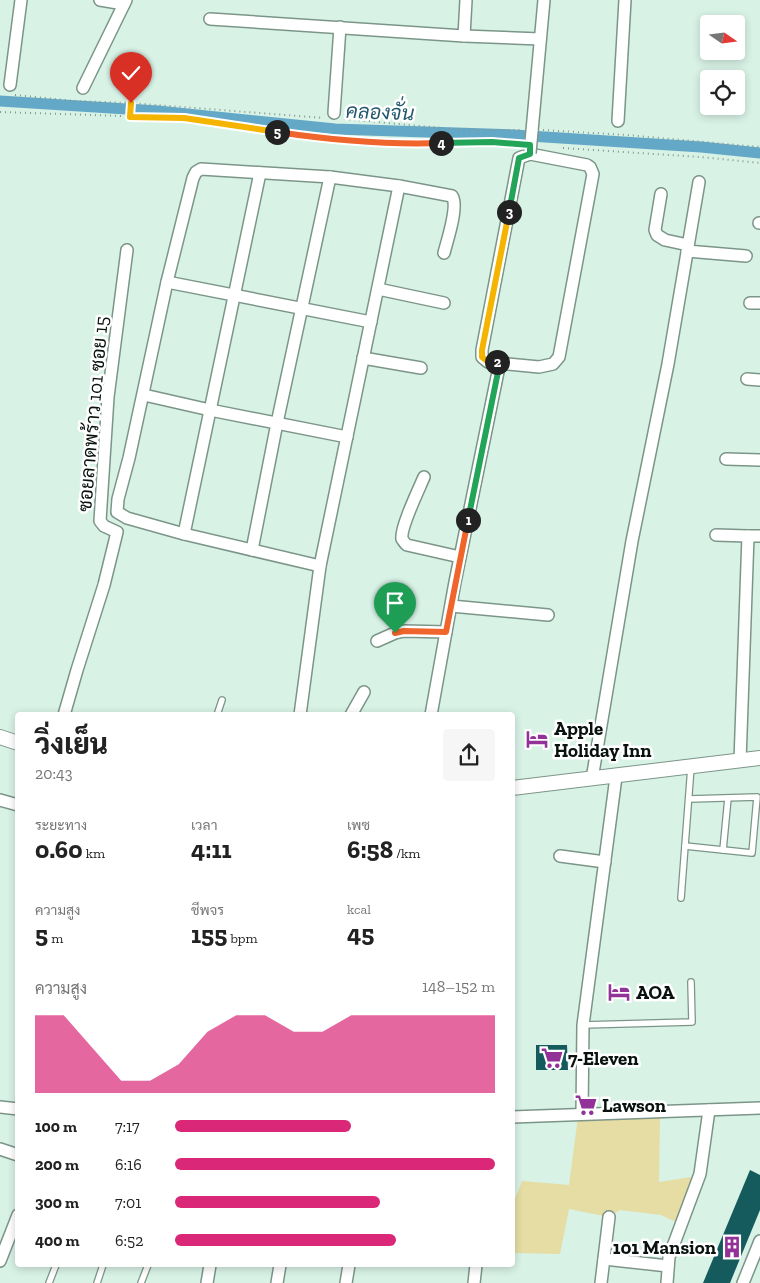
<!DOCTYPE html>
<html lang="th">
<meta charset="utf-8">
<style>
body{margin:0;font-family:"Zilla Slab",Sarabun,serif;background:#f6f6f6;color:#222;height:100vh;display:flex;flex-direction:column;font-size:19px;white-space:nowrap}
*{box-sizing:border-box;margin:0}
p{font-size:16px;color:#767676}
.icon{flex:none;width:28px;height:28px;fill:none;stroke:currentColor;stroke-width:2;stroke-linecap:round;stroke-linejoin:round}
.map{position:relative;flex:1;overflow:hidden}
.panel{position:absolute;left:15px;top:712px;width:500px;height:555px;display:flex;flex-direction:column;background:#fff;border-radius:5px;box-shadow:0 2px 8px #0003}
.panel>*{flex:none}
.needle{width:32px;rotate:104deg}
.buttons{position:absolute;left:700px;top:15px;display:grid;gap:10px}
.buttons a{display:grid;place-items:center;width:45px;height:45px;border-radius:5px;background:#fff;box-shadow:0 2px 8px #0003;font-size:25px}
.pin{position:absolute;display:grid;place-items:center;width:42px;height:42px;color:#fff;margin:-51px -21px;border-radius:50% 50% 50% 0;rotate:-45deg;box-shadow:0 0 5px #0007}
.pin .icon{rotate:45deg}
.km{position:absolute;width:25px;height:25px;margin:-12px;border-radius:50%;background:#222;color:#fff;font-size:14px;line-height:25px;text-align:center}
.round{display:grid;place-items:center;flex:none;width:52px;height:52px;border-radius:5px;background:#f6f6f6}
.summary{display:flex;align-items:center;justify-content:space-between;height:85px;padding:0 20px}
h1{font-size:28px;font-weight:800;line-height:38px}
.metrics{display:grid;grid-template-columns:repeat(3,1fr);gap:8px;height:85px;padding:5px 20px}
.metrics div{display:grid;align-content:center}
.metrics b{font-size:25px;font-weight:800}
.metrics small{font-size:14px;font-weight:400}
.metrics p{font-size:14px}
.chart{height:140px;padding:10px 20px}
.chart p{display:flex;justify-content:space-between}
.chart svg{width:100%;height:90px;margin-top:5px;fill:#db2777;opacity:.7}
ul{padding:0 20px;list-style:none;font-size:16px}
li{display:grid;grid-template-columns:80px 60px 1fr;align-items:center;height:38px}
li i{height:12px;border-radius:6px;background:#db2777}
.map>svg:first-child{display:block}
.green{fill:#e5dda3}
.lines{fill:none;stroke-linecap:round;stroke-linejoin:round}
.canal{stroke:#64a8c7;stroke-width:11}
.building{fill:#155b5d}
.service-casing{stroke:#7c9589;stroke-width:8}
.minor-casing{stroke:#7c9589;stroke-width:14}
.tertiary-casing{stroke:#7c9589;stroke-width:16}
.path{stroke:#84978e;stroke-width:2;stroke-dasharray:1 4;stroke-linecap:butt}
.service{stroke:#fff;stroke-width:5.5}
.minor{stroke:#fff;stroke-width:11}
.tertiary{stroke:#fff;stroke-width:14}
.minor-bridge-casing{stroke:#7c9589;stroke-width:14;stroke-linecap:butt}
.minor-bridge{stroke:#fff;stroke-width:11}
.split-1-casing{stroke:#fff;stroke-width:10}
.split-2-casing{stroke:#fff;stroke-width:10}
.split-3-casing{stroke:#fff;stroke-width:10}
.split-4-casing{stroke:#fff;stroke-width:10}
.split-5-casing{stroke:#fff;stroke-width:10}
.split-6-casing{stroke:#fff;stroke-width:10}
.split-1{stroke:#f0652b;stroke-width:6}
.split-2{stroke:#22a559;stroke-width:6}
.split-3{stroke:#f5b400;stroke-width:6}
.split-4{stroke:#22a559;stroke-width:6}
.split-5{stroke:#f0652b;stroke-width:6}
.split-6{stroke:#f5b400;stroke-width:6}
.labels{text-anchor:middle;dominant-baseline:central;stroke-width:5;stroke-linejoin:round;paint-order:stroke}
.street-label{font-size:19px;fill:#09120e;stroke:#fff}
.poi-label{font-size:19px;font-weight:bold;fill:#09120e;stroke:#fff;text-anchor:start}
.water-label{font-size:20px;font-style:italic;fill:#22586e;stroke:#fff}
</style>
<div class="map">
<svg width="760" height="1283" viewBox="0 0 760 1283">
<rect width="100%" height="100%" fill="#d8f2e6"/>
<!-- green -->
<polygon class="green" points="660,1116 659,1182 691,1177 678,1223 661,1215 620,1210 609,1217 569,1209 560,1254 513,1253 512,1207 522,1181 569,1185 578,1117"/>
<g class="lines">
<!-- canal -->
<polyline class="canal" points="0,101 158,111 335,129 514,135 701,147 760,153"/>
</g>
<!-- building -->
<g class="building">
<polygon points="536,1045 567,1045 568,1070 536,1070"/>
<polygon points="750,1170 760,1175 760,1210 730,1283 703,1283"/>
</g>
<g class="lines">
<!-- service casing -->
<g class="service-casing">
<g id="service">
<polyline points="217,715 222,700"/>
<polyline points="685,846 752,853 757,797 689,799"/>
<polyline points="723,850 728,798"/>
<polyline points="681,898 691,767"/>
<polyline points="583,1025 692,1022 691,982"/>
<polyline points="49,1283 56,1265"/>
<polyline points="97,1283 103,1265"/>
<polyline points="141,1283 148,1265"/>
</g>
</g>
<!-- minor casing -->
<g class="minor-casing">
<g id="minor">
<polyline points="100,0 124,4"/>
<polyline points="210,19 464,36 540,39"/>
<polyline points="464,36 466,0"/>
<polyline points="10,85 21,0"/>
<polyline points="83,88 126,0"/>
<polyline points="334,113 340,27"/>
<polyline points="618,121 625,0"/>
<polyline points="532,131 544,0"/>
<polygon points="530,154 587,165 590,167 593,174 559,357 553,364 539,367 488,362 482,357 482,350 519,158"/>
<polyline points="661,194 655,230 657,235 665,240 688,245"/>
<polyline points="759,223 760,223"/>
<polyline points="687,251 746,256"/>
<polyline points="167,282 371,322"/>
<polyline points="378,289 444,303"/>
<polyline points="750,303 760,303"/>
<polyline points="363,358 421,368"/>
<polyline points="747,379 760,380"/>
<polyline points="144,395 210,410 347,437"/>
<polyline points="726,459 760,460"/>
<path d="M 424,477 C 419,489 400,528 402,539 C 403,540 405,544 407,545 L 460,557"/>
<polyline points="184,534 260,173"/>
<polyline points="716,535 748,536"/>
<polyline points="252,550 277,423 330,177"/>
<path d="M 320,566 L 184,534 L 127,518 L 117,512 L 118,499 L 129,458 L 167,282 L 193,178 L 196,172 L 201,169 L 330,177 L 399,186 L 452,196 C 459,206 447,241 444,253"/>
<polyline points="451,606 548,615"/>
<polyline points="377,641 395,633 404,631 446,632"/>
<polyline points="64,715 77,670 104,585 117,532 104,526 100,521 108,397 127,250"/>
<polyline points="300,715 320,566 399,186"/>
<polyline points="351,715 364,692"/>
<polyline points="431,715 455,582 500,362"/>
<polyline points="740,761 748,536 760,536"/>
<polyline points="592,779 632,541 668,364 699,182"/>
<polyline points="0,800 18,805"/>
<polyline points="560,856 605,862"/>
<polyline points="0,1107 18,1109"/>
<polyline points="582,1113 583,1025 616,777"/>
<polyline points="512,1117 760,1108"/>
<polyline points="0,1149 18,1155"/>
<polyline points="604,1259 668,1266"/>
<polyline points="0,1261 18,1215"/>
<polyline points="207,1283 210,1265"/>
<polyline points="277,1283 280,1265"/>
<polyline points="346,1283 349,1265"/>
<polyline points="474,1283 476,1265"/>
<polyline points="601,1283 609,1217"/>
<polyline points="667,1283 669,1257 700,1174 709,1110"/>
<polyline points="743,1283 760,1241"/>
</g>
</g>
<!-- tertiary casing -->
<g class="tertiary-casing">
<g id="tertiary">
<polyline points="0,737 18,743"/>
<polyline points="512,788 760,758"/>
</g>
</g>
<!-- path -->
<g class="path">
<polyline points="15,95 76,101 131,103 324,118"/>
<polyline points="0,112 184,118 330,139 400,145 491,142 521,144"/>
<polyline points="130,117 131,103"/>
<polyline points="344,119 464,130 521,130"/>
<polyline points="543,130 627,135 760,147"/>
<polyline points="563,148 700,157 760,163"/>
</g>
<!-- service -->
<use href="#service" class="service"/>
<!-- minor -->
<use href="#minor" class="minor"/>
<!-- tertiary -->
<use href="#tertiary" class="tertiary"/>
<!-- minor-bridge casing -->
<g class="minor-bridge-casing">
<polyline id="minor-bridge" points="530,153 532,131"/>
</g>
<!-- minor-bridge -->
<use href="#minor-bridge" class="minor-bridge"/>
</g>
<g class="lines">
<!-- split-1 casing -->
<g class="split-1-casing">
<polyline id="split-1" points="395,633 404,631 446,632 468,520"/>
</g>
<!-- split-2 casing -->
<g class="split-2-casing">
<polyline id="split-2" points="468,520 500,362 497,362"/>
</g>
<!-- split-3 casing -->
<g class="split-3-casing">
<polyline id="split-3" points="497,362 488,362 482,357 482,350 509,212"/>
</g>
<!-- split-4 casing -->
<g class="split-4-casing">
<polyline id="split-4" points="441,143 492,142 530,145 530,154 519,158 509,212"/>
</g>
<!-- split-5 casing -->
<g class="split-5-casing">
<path id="split-5" d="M 277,132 C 331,140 386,145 441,143"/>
</g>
<!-- split-6 casing -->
<g class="split-6-casing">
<polyline id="split-6" points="131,103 130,117 184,118 277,132"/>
</g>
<!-- split-1 -->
<use href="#split-1" class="split-1"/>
<!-- split-2 -->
<use href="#split-2" class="split-2"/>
<!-- split-3 -->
<use href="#split-3" class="split-3"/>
<!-- split-4 -->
<use href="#split-4" class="split-4"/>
<!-- split-5 -->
<use href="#split-5" class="split-5"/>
<!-- split-6 -->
<use href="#split-6" class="split-6"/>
</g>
<!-- icons -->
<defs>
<g id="hotel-bare" transform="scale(1.725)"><path d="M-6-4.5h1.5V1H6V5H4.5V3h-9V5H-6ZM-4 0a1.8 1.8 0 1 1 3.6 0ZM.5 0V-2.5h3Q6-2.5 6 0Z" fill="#923198" stroke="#fff" stroke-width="2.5" paint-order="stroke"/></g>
<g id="supermarket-bare" transform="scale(1.725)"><path d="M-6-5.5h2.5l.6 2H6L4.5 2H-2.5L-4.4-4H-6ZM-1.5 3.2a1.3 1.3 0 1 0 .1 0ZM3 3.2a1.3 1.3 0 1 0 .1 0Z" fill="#923198" stroke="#fff" stroke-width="2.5" paint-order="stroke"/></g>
<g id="building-bare" transform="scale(1.725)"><path d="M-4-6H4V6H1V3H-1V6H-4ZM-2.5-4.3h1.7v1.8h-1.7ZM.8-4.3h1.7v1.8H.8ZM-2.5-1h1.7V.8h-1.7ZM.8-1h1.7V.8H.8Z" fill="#923198" stroke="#fff" stroke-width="2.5" paint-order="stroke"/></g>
</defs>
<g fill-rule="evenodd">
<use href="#hotel-bare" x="537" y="739"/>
<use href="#hotel-bare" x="619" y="992"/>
<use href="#supermarket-bare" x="552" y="1058"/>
<use href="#supermarket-bare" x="586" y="1105"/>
<use href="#building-bare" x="732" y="1247"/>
</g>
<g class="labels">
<!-- street labels -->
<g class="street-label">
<text transform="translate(93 414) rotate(-85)">ซอยลาดพร้าว 101 ซอย 15</text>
</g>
<!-- poi labels -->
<g class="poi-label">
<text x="554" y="728">Apple<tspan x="554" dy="22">Holiday Inn</tspan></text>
<text x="636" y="992">AOA</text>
<text x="568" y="1058">7-Eleven</text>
<text x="602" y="1105">Lawson</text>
<text x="716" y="1247" text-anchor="end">101 Mansion</text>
</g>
<!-- water labels -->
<g class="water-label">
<text transform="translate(380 112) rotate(2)">คลองจั่น</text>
</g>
</g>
</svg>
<div class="buttons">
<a><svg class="needle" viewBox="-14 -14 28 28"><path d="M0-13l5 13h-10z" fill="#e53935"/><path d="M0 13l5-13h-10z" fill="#767676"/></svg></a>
<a><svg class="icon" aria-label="locate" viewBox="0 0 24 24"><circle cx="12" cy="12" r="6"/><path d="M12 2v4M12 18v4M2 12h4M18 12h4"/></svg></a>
</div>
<div class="pin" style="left:395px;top:633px;background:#1e9e55"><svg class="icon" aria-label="arrive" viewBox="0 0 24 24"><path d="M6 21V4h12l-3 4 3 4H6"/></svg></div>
<div class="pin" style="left:131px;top:103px;background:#d93025"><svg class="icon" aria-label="check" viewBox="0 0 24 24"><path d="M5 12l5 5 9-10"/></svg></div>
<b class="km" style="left:468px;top:520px">1</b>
<b class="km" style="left:497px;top:362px">2</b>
<b class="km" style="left:509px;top:212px">3</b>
<b class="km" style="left:441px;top:143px">4</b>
<b class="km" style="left:277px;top:132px">5</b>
<section class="panel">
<div class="summary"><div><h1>วิ่งเย็น</h1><p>20:43</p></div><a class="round"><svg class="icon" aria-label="share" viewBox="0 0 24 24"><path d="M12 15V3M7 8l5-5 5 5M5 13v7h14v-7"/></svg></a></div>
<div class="metrics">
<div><p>ระยะทาง</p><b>0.60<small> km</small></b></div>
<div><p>เวลา</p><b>4:11</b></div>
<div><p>เพซ</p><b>6:58<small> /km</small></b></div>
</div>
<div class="metrics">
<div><p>ความสูง</p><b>5<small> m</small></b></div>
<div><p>ชีพจร</p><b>155<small> bpm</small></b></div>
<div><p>kcal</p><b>45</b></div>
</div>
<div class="chart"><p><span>ความสูง</span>148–152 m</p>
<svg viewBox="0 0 160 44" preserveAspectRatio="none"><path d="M0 44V6L10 6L20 22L30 38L40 38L50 30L60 14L70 6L80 6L90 14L100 14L110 6L120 6L130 6L140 6L150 6L160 6V44z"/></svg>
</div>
<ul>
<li><b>100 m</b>7:17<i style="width:55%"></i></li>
<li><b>200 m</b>6:16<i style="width:100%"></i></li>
<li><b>300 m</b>7:01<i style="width:64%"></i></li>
<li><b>400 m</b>6:52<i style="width:69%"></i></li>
</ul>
</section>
</div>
